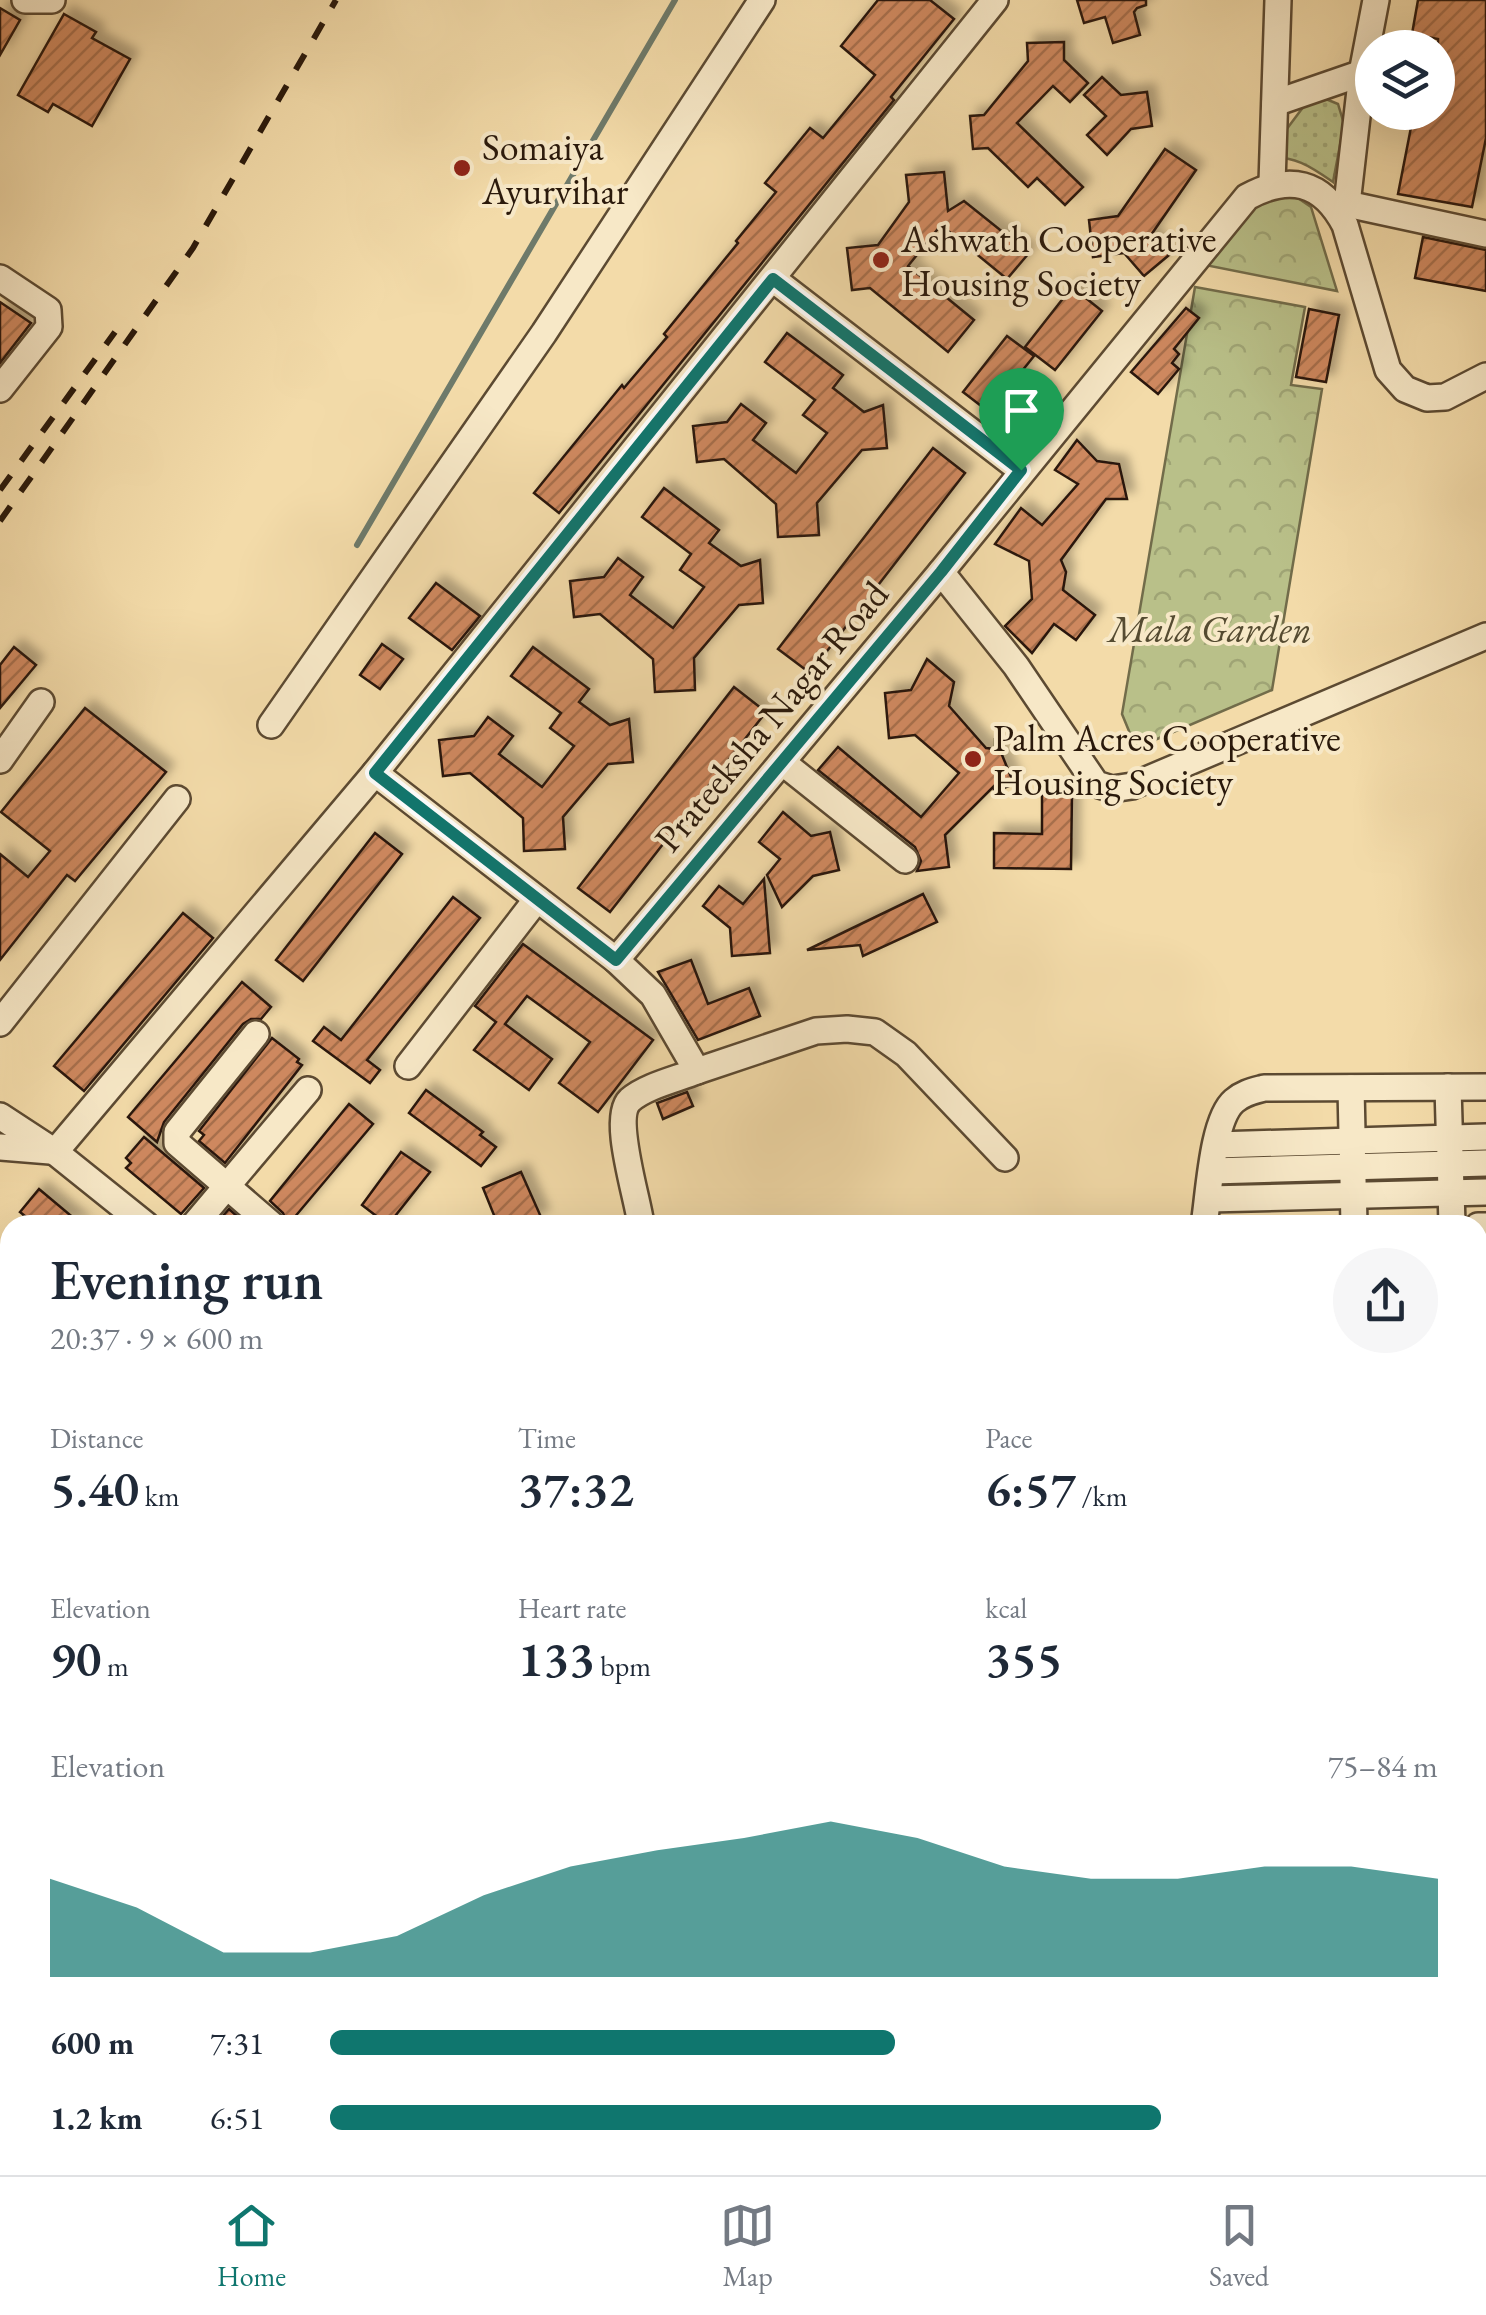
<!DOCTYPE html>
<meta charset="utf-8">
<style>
body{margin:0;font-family:"EB Garamond",serif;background:#f6f6f7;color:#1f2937;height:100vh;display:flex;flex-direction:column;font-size:38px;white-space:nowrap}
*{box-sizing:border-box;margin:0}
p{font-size:32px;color:#747a83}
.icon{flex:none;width:55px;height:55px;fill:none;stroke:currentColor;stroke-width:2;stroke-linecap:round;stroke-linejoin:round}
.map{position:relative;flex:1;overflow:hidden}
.panel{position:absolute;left:0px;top:1215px;width:1488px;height:960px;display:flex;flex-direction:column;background:#fff;border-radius:30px 30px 0 0;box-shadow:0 10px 40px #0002}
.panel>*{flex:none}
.tools{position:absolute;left:1355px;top:30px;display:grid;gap:20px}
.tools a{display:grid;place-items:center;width:100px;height:100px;border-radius:50%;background:#fff;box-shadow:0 10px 40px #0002;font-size:50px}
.pin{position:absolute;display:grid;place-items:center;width:85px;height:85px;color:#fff;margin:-102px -42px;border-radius:50% 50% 50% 0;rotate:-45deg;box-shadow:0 0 10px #0007}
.pin .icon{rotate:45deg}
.round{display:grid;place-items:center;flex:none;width:105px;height:105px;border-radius:52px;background:#f6f6f7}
.head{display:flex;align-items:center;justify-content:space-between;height:170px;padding:0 50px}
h1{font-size:55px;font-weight:600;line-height:75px}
.figures{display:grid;grid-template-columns:repeat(3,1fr);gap:15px;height:170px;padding:10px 50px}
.figures div{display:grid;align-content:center}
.figures b{font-size:50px;font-weight:600}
.figures small{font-size:28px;font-weight:400}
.figures p{font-size:28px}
.chart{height:280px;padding:20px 50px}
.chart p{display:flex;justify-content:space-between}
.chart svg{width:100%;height:180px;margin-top:10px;fill:#0f766e;opacity:.7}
ul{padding:0 50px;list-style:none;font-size:32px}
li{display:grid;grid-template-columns:160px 120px 1fr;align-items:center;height:75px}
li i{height:25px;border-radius:12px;background:#0f766e}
.tabs{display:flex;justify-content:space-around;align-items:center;height:140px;border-top:2px solid #e0e1e3;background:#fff;font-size:28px;color:#747a83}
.tabs a{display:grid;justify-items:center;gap:5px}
.tabs .on{color:#0f766e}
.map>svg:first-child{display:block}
.grass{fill:url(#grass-dots);stroke:#726c4a;stroke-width:2.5}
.park{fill:url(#park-crowns);stroke:#726c4a;stroke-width:2.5}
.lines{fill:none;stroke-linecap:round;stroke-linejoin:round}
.stream{stroke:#6e7a6a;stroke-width:6}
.building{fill:url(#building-hatch);stroke:#2a190b;stroke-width:2.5;filter:url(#shadow)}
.minor-casing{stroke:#5c4a32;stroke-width:30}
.major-casing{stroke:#2a190b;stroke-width:38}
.minor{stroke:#f7e8c7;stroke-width:25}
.major{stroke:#f3dba9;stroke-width:32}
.rail{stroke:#2a190b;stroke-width:6;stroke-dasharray:18 18;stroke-linecap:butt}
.route-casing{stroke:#fff;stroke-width:20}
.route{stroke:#0f766e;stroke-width:12}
.poi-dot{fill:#8f2418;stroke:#f7e8c7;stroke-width:4}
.labels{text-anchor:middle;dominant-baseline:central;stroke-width:8;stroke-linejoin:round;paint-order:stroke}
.poi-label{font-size:38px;fill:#2a190b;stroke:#f7e8c7;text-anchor:start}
.park-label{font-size:38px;font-style:italic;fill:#554b31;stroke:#f7e8c7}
.street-label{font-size:38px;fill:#2a190b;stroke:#f7e8c7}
</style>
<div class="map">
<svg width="1486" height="2175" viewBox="0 0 1486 2175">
<defs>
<pattern id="grass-dots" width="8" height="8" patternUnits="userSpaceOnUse" patternTransform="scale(2.5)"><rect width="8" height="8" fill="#b9c089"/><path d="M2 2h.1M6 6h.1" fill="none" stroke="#9fa475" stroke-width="1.8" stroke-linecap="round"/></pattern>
<pattern id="park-crowns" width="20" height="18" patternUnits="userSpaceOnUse" patternTransform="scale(2.5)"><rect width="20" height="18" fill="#b9c089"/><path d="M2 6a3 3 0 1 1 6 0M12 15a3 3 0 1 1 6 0" fill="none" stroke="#9fa475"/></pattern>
<pattern id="building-hatch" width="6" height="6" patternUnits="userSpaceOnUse" patternTransform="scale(2.5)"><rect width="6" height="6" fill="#ce885e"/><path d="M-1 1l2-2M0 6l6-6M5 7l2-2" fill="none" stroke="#a76e4c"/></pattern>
<filter id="shadow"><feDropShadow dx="8" dy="-8" stdDeviation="5" flood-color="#0004"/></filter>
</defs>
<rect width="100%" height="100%" fill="#f3dba9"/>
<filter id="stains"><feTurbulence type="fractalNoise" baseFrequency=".002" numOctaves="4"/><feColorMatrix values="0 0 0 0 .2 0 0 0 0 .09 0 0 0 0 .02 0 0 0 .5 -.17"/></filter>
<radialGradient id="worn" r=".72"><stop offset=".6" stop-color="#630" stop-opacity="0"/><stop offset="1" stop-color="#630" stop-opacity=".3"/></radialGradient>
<!-- grass -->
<g class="grass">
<path d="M 1321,97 L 1338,104 L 1344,124 L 1333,182 C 1310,166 1294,155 1265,158 L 1304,106 Z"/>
<polygon points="0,1709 10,1713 10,1922 0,1919"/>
</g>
<!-- park -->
<g class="park">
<polygon points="1289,192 1311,207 1337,291 1185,261 1247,193"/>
<polygon points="1195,287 1305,307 1291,385 1322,389 1272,690 1136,748 1122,714"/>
<polygon points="0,1358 10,1365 10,1434 0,1447"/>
</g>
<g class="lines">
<!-- stream -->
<polyline class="stream" points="357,545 675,0"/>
</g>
<!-- building -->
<g class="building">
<polygon points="878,0 930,0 954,19 891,97 894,100 559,513 534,493 622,385 624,388 667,337 664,334 738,243 736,241 776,192 765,183 810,128 823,138 875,75 841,46"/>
<polygon points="1077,0 1146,0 1146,5 1137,8 1134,12 1140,35 1113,43 1105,17 1084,23"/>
<polygon points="1418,0 1486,0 1486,138 1472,207 1398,194 1414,112 1438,112 1438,39 1412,34"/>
<polygon points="0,8 20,20 0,55"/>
<polygon points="64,14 96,32 92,38 130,59 92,126 53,104 48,112 18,95"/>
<polygon points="1064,42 1064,60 1088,83 1070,102 1053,86 1017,123 1083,187 1065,205 1037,178 1028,187 988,148 973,149 970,116 984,115 1028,61 1027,43"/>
<polygon points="1102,77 1121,95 1147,92 1152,126 1131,129 1107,155 1087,135 1106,116 1084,95"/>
<polygon points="1165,149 1196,170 1151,235 1169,255 1144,276 1124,253 1093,257 1089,220 1118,216"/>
<polygon points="944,172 948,211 964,201 1029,253 1007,279 941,225 908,266 974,320 948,352 870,288 852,290 847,248 878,245 909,202 906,175"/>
<polygon points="1423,237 1486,250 1486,291 1415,278"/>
<polygon points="1072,287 1102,311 1055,370 1025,347"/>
<polygon points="0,302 31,323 0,363"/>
<polygon points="1186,308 1199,318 1174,349 1179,354 1172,363 1179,369 1158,394 1131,372"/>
<polygon points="1309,309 1339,315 1326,382 1296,377"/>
<polygon points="787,333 843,375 833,388 864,412 883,405 887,448 862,450 817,503 819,535 778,537 776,504 724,459 697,462 693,426 727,422 741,404 766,423 753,440 796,473 827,433 803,415 815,400 765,362"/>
<polygon points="1007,336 1034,356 989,412 963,392"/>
<polygon points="1077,440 1097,461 1119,464 1127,499 1106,499 1061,560 1066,572 1063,590 1095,615 1076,640 1054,624 1032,653 1005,626 1032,599 1029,561 995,544 1021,508 1042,525 1078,484 1055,470"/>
<polygon points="933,448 965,473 810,673 778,649"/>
<polygon points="664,488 719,530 709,543 741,566 760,560 763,603 739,605 694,658 695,690 655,692 653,659 600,614 574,617 570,581 604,577 618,558 643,577 630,595 673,628 704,587 680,570 691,554 642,517"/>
<polygon points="436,583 480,616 452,650 409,618"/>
<polygon points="382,644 403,659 380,689 360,675"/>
<polygon points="14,647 36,665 0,708 0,665"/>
<polygon points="533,647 589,689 579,702 610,725 629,719 633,762 608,764 563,817 565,849 524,851 523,818 470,773 443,776 439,740 474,736 488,717 513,736 499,754 542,787 574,746 550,728 561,713 511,676"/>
<polygon points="927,659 954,682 949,706 986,748 995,749 995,738 1014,784 994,792 994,786 945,835 949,867 917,871 921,861 915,847 818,770 838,747 921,817 959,773 915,735 889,738 885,693 911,690"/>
<polygon points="734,687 766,712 610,912 578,888"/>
<polygon points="85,708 166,772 75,881 67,875 0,960 0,854 28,877 50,851 1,812"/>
<polygon points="1042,790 1072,791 1071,869 994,868 994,833 1042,834"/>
<polygon points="783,812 811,836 830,832 839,870 813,876 782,907 767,875 780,859 759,842"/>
<polygon points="375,833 402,854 303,981 276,960"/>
<polygon points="764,879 770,953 732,956 730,928 703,906 719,886 743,904"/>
<polygon points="923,894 937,922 863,956 860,945 807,950"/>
<polygon points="453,897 480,918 367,1060 380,1070 370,1083 313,1041 324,1027 341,1040"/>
<polygon points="183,913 213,938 84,1091 54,1066"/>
<polygon points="523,944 653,1040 598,1112 559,1083 590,1042 527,996 505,1024 552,1059 529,1090 474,1050 496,1022 475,1006"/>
<polygon points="691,960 708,1004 749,988 760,1016 698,1040 658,972"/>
<polygon points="242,982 271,1007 261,1019 251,1019 243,1024 164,1122 157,1142 128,1117"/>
<polygon points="272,1038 299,1059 297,1062 302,1065 225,1163 199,1141 204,1135 199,1131"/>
<polygon points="426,1090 483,1132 480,1135 496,1147 481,1166 409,1113"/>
<polygon points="687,1092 693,1106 663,1119 657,1103"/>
<polygon points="349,1104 373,1124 288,1225 283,1213 270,1201"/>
<polygon points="144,1137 204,1188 181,1214 126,1168 131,1163 126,1158"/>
<polygon points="401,1152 430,1172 388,1225 362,1205"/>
<polygon points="521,1172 541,1217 523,1225 498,1225 483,1188"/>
<polygon points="39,1189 82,1225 36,1225 20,1212"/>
<polygon points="229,1209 247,1225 215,1225"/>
</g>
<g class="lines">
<!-- minor casing -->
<g class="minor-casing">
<g id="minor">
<polyline points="25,0 52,0"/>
<polyline points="1275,103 1362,73"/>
<polyline points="1272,183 1278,0"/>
<polyline points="1347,204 1486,234"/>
<polyline points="1339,213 1347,204 1362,73 1376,0"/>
<polyline points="0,278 48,310 49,327 0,389"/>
<polyline points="773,279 1021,470"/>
<polyline points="941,572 1016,666 1096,784 1112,789 1132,786 1486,636"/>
<polyline points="271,725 544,333 762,0"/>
<polyline points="0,760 41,702"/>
<polyline points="782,762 905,860"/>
<polyline points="375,773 995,0"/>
<polyline points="616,960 653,995 697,1071 816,1031 847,1029 875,1032 906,1054 1005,1158"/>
<polyline points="0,1023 177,799"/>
<polyline points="256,1034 177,1132 177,1143 272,1225"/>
<polyline points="408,1066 537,899"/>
<polyline points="1448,1087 1452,1225"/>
<polyline points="1351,1088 1354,1225"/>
<polyline points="0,1116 55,1152 146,1225"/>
<polyline points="1217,1145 1486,1137"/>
<polyline points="0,1147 50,1151"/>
<path d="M 55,1152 L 375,773 L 616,960 L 941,572 L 1247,197 C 1289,174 1322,181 1345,225 L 1388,370 L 1405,389 L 1427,398 L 1445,397 L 1486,376"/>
<polyline points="1212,1171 1486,1163"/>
<polyline points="1208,1199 1486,1192"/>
<polyline points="194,1225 308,1090"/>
<path d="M 641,1225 C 638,1198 611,1118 630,1100 C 646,1086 677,1079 697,1071"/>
<path d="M 1204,1225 C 1209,1195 1212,1120 1234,1101 C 1243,1093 1253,1091 1264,1088 L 1486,1087"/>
<polyline points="1478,1226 1486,1226"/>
<polyline points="1478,1260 1486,1259"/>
<polyline points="0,1267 10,1269"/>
<polyline points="1478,1288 1486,1288"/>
<polyline points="1478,1317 1486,1317"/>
<polyline points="1478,1361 1486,1360"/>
<polyline points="0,1494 10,1482"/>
<polyline points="1478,1495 1486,1494"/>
<polyline points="1478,1526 1486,1526"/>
<polyline points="1478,1554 1486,1554"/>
<polyline points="1478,1585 1486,1585"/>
<polyline points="1478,1616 1486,1616"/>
<polyline points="1478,1647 1486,1647"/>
<polyline points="1478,1679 1486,1678"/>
<polyline points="1478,1710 1486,1710"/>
<polyline points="1478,1752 1486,1752"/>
<polyline points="1478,1787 1486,1787"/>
<polyline points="1478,1818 1486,1818"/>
<polyline points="1478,1850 1486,1850"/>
<polyline points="1478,1884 1486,1883"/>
<polyline points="1478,2005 1486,2005"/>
<polyline points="1478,2036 1486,2036"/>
<polyline points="1478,2066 1486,2066"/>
<polyline points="1478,2096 1486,2098"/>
<polyline points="42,2175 48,2165"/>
<polyline points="574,2175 576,2165"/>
<polyline points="625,2175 626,2165"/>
</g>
</g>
<!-- major casing -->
<g class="major-casing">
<g id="major">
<polyline points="0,2007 10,2012"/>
<polyline points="1478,2156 1486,2156"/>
<polyline points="333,2165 348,2175"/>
<polyline points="294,2175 304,2165"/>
<polyline points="999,2175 999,2165"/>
</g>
</g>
<!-- minor -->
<use href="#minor" class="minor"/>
<!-- major -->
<use href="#major" class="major"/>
<!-- rail -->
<g class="rail">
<polyline points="0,490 115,332"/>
<polyline points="0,521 193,248 336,0"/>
<polyline points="423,2165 968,2175"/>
<polyline points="1026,2165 1264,2175"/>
<polyline points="329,2175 357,2165"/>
<polyline points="363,2175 422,2165"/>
</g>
</g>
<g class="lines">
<!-- route casing -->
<g class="route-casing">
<polygon id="route" points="773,279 1021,470 941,572 616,960 375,773"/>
</g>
<!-- route -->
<use href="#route" class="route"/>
</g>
<!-- markers -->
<g class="poi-dot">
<circle cx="462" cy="168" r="10"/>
<circle cx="881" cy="260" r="10"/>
<circle cx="973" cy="759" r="10"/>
</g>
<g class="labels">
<!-- poi labels -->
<g class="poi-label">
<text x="482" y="146">Somaiya<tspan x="482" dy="44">Ayurvihar</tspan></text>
<text x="901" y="238">Ashwath Cooperative<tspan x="901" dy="44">Housing Society</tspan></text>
<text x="993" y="737">Palm Acres Cooperative<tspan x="993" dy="44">Housing Society</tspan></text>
</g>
<!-- park labels -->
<g class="park-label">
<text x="1210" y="628">Mala Garden</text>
</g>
<!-- street labels -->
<g class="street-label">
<text transform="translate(771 716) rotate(-50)">Prateeksha Nagar Road</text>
</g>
</g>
<rect width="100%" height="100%" filter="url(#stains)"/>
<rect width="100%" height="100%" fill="url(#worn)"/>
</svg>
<div class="tools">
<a><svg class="icon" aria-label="layers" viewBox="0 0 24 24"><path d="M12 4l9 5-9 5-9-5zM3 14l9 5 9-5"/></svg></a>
</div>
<div class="pin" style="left:1021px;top:470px;background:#1e9e55"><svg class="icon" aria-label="arrive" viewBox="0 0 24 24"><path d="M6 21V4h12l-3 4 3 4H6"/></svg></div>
<section class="panel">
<div class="head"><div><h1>Evening run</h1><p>20:37 · 9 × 600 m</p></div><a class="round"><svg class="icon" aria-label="share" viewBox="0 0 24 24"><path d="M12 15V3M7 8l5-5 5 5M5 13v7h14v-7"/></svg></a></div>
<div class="figures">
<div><p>Distance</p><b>5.40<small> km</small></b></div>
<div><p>Time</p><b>37:32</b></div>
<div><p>Pace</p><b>6:57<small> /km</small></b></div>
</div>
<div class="figures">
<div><p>Elevation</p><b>90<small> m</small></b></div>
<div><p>Heart rate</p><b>133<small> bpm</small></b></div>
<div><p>kcal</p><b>355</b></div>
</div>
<div class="chart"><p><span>Elevation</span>75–84 m</p>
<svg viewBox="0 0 160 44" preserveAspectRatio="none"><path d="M0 44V20L10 27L20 38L30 38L40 34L50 24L60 17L70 13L80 10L90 6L100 10L110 17L120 20L130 20L140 17L150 17L160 20V44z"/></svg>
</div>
<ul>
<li><b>600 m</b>7:31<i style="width:51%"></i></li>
<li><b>1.2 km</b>6:51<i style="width:75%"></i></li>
</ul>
</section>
</div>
<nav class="tabs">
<a class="on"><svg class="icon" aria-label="home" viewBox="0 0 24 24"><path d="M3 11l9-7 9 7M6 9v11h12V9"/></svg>Home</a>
<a><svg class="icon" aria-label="map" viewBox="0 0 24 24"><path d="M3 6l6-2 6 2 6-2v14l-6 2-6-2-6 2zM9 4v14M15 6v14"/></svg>Map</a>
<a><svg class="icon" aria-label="saved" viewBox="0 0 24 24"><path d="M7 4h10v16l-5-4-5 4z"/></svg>Saved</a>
</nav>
